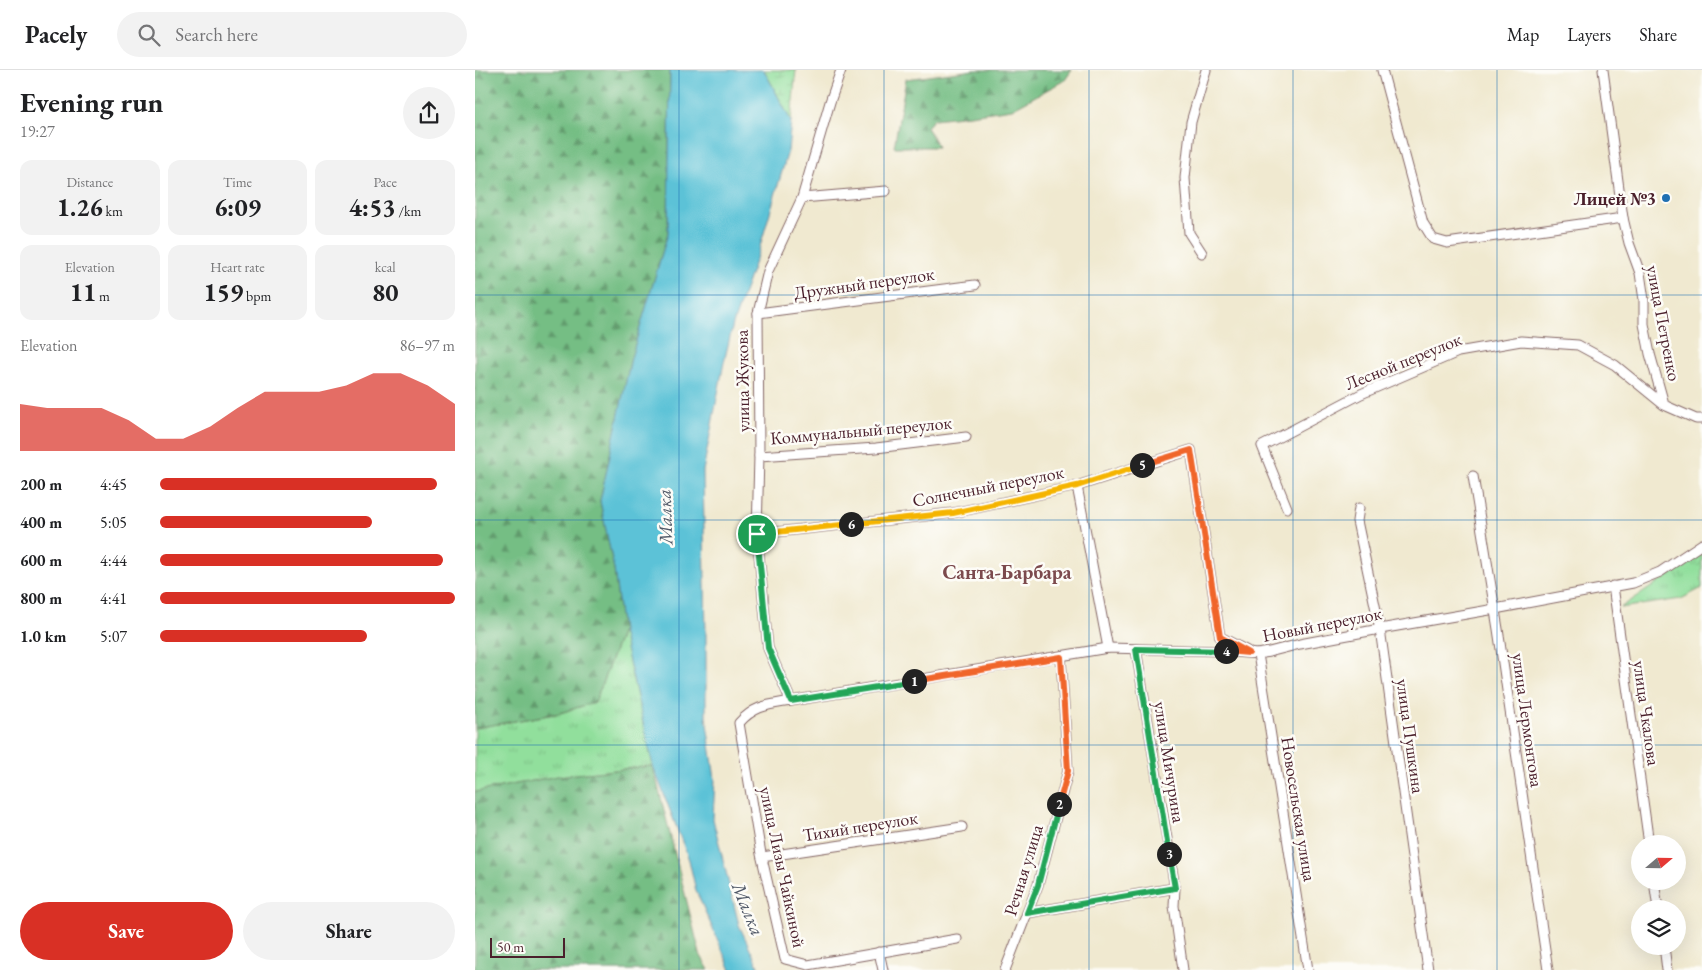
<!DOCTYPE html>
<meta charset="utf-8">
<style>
body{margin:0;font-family:"EB Garamond",serif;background:#f2f2f2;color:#202124;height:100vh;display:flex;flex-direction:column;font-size:19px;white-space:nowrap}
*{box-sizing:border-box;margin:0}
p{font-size:16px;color:#757577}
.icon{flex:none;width:28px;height:28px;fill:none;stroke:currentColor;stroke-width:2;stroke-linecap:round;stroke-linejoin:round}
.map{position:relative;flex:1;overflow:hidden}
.panel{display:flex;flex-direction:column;background:#fff;width:475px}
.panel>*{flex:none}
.needle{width:32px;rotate:70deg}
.controls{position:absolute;left:1156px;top:765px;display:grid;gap:10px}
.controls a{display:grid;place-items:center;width:55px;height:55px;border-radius:50%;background:#fff;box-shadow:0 5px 20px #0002;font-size:25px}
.scale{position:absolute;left:15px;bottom:12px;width:75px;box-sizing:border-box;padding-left:5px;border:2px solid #4a1f2b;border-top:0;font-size:14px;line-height:18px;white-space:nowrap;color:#4a1f2b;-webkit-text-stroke:4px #fdfcf7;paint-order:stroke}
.pin{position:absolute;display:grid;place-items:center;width:42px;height:42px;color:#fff;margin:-21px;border:2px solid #fff;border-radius:50%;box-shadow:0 1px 5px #0007}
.km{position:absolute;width:25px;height:25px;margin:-12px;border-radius:50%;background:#222;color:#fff;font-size:14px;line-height:25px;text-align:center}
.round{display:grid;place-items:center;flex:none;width:52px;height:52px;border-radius:26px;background:#f2f2f2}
.head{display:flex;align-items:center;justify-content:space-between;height:85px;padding:0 20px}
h1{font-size:28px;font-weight:700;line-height:38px}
.stats{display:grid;grid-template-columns:repeat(3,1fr);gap:8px;height:85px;padding:5px 20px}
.stats div{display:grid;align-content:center;border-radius:12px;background:#f2f2f2;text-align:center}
.stats b{font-size:25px;font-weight:700}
.stats small{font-size:14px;font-weight:400}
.stats p{font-size:14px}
.chart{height:140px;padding:10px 20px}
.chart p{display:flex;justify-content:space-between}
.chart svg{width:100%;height:90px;margin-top:5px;fill:#d93025;opacity:.7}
.action{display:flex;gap:10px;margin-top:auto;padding:10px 20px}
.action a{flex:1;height:58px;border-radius:30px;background:#d93025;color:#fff;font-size:20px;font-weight:700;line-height:58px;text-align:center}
.action a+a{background:#f2f2f2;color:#202124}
ul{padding:0 20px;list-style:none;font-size:16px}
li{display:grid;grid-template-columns:80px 60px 1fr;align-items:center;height:38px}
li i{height:12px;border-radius:6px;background:#d93025}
header{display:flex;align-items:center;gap:30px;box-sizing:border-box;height:70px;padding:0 25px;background:#fff;border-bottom:1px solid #e0e0e0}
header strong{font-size:24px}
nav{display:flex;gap:28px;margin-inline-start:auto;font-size:18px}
.search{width:350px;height:45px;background:#f2f2f2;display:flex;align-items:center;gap:12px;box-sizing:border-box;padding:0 18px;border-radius:28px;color:#757577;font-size:19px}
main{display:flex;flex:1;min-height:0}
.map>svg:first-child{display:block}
.grass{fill:url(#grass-tufts);stroke:#6e7f64}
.forest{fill:url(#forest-firs);stroke:#5f6e58}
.wetland{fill:url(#wetland-marsh);stroke:#6e7f64}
.water{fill:#5bc2d7;stroke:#527081}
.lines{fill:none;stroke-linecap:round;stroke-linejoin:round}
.street-casing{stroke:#846665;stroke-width:11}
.street{stroke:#fff;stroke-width:9}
.split-1-casing{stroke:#fff;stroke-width:10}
.split-2-casing{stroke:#fff;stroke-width:10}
.split-3-casing{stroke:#fff;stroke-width:10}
.split-4-casing{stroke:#fff;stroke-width:10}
.split-5-casing{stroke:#fff;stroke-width:10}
.split-6-casing{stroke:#fff;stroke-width:10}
.split-7-casing{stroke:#fff;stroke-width:10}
.split-1{stroke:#22a559;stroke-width:6}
.split-2{stroke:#f0652b;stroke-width:6}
.split-3{stroke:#22a559;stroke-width:6}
.split-4{stroke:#22a559;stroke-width:6}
.split-5{stroke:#f0652b;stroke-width:6}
.split-6{stroke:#f5b400;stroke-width:6}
.split-7{stroke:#f5b400;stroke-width:6}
.grid{fill:none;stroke:#1f6fb2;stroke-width:1;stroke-opacity:0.55}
.poi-dot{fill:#1f6fb2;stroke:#fdfcf7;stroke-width:2}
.labels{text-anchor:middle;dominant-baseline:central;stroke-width:5;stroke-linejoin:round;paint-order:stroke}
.poi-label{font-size:18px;font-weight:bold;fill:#4a1f2b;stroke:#fdfcf7;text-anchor:end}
.street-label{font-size:18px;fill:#4a1f2b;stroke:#fdfcf7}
.water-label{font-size:19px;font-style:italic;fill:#505867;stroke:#fdfcf7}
.quarter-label{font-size:20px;font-weight:bold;fill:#7c4a4d;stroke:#fdfcf7}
</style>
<header>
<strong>Pacely</strong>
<div class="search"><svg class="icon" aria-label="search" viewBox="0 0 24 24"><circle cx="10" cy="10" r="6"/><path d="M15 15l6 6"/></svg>Search here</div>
<nav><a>Map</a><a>Layers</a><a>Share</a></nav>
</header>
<main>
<section class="panel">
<div class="head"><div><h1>Evening run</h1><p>19:27</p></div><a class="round"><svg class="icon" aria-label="share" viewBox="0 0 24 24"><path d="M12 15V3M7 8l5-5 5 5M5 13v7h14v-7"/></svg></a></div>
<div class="stats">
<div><p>Distance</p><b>1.26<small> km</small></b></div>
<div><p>Time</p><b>6:09</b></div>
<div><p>Pace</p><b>4:53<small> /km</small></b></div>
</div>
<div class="stats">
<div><p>Elevation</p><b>11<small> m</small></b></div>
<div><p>Heart rate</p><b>159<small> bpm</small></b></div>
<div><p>kcal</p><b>80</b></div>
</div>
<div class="chart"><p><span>Elevation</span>86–97 m</p>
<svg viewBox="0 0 160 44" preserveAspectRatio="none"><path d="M0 44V21L10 23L20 23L30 23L40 29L50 38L60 38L70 32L80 23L90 15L100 15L110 15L120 12L130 6L140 6L150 12L160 21V44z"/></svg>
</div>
<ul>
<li><b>200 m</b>4:45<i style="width:94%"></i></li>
<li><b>400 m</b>5:05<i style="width:72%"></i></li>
<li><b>600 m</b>4:44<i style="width:96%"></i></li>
<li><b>800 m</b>4:41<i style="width:100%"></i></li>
<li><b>1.0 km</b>5:07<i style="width:70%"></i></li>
</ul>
<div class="action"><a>Save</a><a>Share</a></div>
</section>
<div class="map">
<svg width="1227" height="900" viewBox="0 0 1227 900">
<defs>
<pattern id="grass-tufts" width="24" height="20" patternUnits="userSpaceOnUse" patternTransform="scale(1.25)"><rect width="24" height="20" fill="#91df9c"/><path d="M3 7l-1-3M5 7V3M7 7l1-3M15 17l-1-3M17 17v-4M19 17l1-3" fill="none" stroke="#7fbf87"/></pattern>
<pattern id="forest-firs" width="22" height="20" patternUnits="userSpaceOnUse" patternTransform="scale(1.25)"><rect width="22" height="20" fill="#74be84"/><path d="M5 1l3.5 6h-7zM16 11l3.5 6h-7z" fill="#619a6c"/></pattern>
<pattern id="wetland-marsh" width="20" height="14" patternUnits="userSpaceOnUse" patternTransform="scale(1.25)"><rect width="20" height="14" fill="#91df9c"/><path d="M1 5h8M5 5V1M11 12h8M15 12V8" fill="none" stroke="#7fbf87"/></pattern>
</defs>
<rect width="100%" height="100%" fill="#fdfcf7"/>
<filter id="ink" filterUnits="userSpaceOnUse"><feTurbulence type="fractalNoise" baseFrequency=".02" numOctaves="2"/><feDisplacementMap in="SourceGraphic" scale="10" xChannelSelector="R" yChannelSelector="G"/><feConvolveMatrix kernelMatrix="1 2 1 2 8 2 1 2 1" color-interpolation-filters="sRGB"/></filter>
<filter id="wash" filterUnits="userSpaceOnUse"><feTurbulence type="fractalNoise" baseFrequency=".0096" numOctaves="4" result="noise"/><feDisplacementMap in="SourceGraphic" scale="20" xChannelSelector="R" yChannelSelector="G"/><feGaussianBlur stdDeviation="1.12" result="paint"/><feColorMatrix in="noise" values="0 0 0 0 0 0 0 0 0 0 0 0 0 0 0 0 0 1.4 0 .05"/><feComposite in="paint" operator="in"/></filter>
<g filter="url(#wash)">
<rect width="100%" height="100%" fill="#f0e9d0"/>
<!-- grass -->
<g class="grass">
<polygon points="1227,483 1227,518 1206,529 1145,538"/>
<polygon points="147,561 178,696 83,706 0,722 0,658 85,643 120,632"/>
</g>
<!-- forest -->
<g class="forest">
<polygon points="0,0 195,0 193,163 156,288 125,431 139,499 147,561 120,632 85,643 0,658"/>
<polygon points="499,0 597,0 590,10 537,39 495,45 459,49 452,57 463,77 419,77 431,9"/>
<polygon points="178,696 225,884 234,900 0,900 0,722 83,706"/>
</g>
<!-- wetland -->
<polygon class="wetland" points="289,0 321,0 316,51"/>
<!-- water -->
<polygon class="water" points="195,0 289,0 316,51 313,81 284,180 258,254 249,292 228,401 231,567 231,647 240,709 238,749 264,855 285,900 256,900 221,821 214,790 178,696 147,561 139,499 125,431 156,288 193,163"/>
</g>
<g filter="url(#ink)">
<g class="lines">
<!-- street casing -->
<g class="street-casing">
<g id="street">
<polyline points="907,0 948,153 958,169 972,173 1148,148"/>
<polyline points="1128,0 1148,148 1154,173 1165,203 1169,230 1169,254 1175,284 1189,334"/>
<polyline points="327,128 411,121"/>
<polyline points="727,183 714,163 710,108 716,52 731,0"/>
<polyline points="283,243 500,215"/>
<polyline points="284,386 401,378 491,367"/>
<polyline points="998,406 1023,559 1073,900"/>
<polyline points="602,416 633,578"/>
<polyline points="812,438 787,376 886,324 983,282 1046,271 1103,275 1140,295 1189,335 1221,349 1227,349"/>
<polyline points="884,438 882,451 905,559 953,900"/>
<polyline points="282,464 478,443 602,416 716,380 745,567 772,581"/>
<polyline points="1138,516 1174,774"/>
<polyline points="661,579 700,818 699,836 708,900"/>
<polyline points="783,584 833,900"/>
<polyline points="316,631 293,578 282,464 284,386 283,243 293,201 327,128 355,32 366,0"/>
<polyline points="287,787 487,757"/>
<polyline points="1179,811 1183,839"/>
<polyline points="552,843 700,818"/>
<path d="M 482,869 L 333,895 L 310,889 L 286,784 L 264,653 C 280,635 294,635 316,631 L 633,578 L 747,581 L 783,584 L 794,582 L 825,574 L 905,559 L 1020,539 L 1158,513 L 1185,502 L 1227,474"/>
<polyline points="1189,876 1192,900"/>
<polyline points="404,882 408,900"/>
<polyline points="530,900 563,815 593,701 586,587"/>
</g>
</g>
<!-- street -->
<use href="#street" class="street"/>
</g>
</g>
<g class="lines" filter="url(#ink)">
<!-- split-1 casing -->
<g class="split-1-casing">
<polyline id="split-1" points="282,464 293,578 316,631 439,611"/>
</g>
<!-- split-2 casing -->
<g class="split-2-casing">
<polyline id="split-2" points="439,611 586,587 593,701 584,734"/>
</g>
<!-- split-3 casing -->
<g class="split-3-casing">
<polyline id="split-3" points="584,734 563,815 552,843 700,818 694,784"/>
</g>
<!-- split-4 casing -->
<g class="split-4-casing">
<polyline id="split-4" points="694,784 661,579 751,581"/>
</g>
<!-- split-5 casing -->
<g class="split-5-casing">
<polyline id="split-5" points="667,395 716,380 745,567 774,583 751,581"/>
</g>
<!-- split-6 casing -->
<g class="split-6-casing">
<polyline id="split-6" points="376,454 478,443 602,416 667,395"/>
</g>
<!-- split-7 casing -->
<g class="split-7-casing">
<polyline id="split-7" points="282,464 376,454"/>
</g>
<!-- split-1 -->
<use href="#split-1" class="split-1"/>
<!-- split-2 -->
<use href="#split-2" class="split-2"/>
<!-- split-3 -->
<use href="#split-3" class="split-3"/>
<!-- split-4 -->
<use href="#split-4" class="split-4"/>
<!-- split-5 -->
<use href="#split-5" class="split-5"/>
<!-- split-6 -->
<use href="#split-6" class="split-6"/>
<!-- split-7 -->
<use href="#split-7" class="split-7"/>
</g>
<!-- grid -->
<path class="grid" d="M 204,0 L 204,900M 409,0 L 409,900M 614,0 L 614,900M 818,0 L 818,900M 1022,0 L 1022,900M 0,225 L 1227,225M 0,450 L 1227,450M 0,675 L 1227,675"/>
<!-- markers -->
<circle class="poi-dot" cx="1191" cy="128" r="5"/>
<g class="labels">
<!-- poi labels -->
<g class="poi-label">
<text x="1181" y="128">Лицей №3</text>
</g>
<!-- street labels -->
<g class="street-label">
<text transform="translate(389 213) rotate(-8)">Дружный переулок</text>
<text transform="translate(1189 253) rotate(79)">улица Петренко</text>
<text transform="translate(928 291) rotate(-22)">Лесной переулок</text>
<text transform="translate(267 311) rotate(-91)">улица Жукова</text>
<text transform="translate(386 360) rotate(-5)">Коммунальный переулок</text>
<text transform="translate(513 416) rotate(-11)">Солнечный переулок</text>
<text transform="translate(847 554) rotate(-11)">Новый переулок</text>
<text transform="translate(1172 643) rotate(82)">улица Чкалова</text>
<text transform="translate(1053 650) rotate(82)">улица Лермонтова</text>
<text transform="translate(936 666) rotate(82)">улица Пушкина</text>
<text transform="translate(695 692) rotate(81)">улица Мичурина</text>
<text transform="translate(824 739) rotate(81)">Новосельская улица</text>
<text transform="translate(385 756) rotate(-9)">Тихий переулок</text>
<text transform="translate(308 797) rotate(78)">улица Лизы Чайкиной</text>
<text transform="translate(548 800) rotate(-73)">Речная улица</text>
</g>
<!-- water labels -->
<g class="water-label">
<text transform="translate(190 447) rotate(-92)">Малка</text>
<text transform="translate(273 839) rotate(68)">Малка</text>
</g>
<!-- quarter labels -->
<g class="quarter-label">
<text x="532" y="502">Санта-Барбара</text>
</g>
</g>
</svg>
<div class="controls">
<a><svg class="needle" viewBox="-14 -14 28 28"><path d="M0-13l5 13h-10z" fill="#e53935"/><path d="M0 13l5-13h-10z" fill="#757577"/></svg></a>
<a><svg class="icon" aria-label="layers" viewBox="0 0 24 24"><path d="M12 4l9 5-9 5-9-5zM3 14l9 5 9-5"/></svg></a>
</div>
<div class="scale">50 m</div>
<div class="pin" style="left:282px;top:464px;background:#1e9e55"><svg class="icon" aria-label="arrive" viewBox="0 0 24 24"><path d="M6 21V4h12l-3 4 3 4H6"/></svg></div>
<b class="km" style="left:439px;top:611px">1</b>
<b class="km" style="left:584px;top:734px">2</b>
<b class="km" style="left:694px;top:784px">3</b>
<b class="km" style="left:751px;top:581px">4</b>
<b class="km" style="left:667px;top:395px">5</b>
<b class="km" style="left:376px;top:454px">6</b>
</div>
</main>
